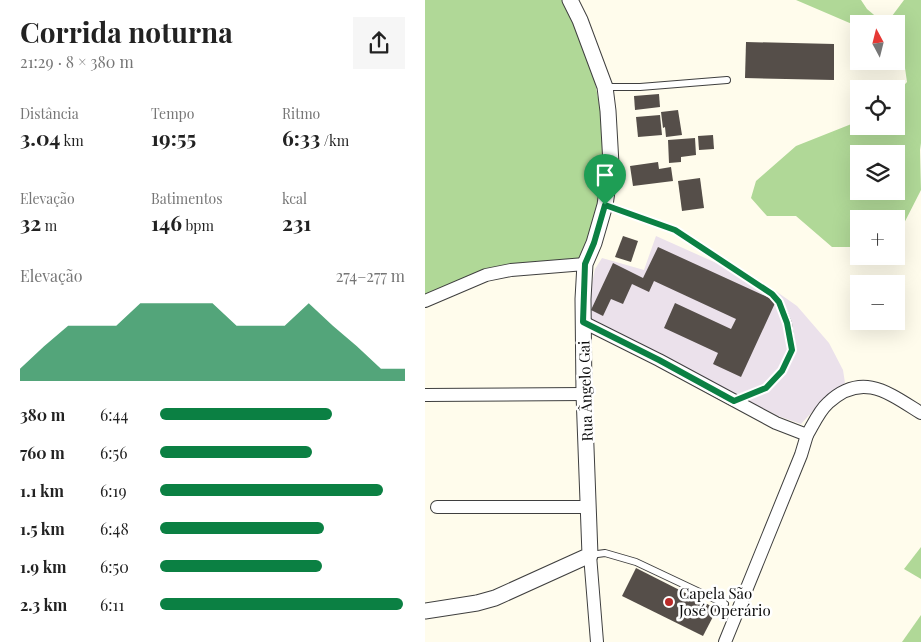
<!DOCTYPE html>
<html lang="pt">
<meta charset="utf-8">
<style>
body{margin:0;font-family:"Playfair Display",serif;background:#f6f6f6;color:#222;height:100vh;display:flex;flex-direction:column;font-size:19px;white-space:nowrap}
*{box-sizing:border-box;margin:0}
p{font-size:16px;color:#767676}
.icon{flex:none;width:28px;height:28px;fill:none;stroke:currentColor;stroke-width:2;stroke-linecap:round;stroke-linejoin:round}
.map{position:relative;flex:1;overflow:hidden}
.panel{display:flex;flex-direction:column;background:#fff;width:425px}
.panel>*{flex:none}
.needle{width:32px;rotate:353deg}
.tools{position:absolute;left:425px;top:15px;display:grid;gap:10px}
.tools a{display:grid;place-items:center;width:55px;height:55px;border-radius:0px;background:#fff;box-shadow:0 5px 20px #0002;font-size:25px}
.pin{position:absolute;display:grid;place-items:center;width:42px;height:42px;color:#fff;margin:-51px -21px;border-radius:50% 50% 50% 0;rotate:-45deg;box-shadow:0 0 5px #0007}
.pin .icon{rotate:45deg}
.round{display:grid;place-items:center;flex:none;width:52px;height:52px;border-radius:0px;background:#f6f6f6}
.headline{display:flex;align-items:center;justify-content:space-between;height:85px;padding:0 20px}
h1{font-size:28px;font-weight:700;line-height:38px}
.metrics{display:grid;grid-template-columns:repeat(3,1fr);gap:8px;height:85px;padding:5px 20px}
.metrics div{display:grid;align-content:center}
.metrics b{font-size:21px;font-weight:700}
.metrics small{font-size:14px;font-weight:400}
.metrics p{font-size:14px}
.chart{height:140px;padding:10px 20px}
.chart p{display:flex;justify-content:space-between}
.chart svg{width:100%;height:90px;margin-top:5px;fill:#0b8043;opacity:.7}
ul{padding:0 20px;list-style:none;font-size:16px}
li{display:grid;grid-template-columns:80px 60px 1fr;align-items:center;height:38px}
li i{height:12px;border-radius:6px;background:#0b8043}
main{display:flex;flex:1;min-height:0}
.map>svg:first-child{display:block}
.industrial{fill:#ebe1eb}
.forest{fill:#b0d897;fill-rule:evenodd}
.building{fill:#554e49}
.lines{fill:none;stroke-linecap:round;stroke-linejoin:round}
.service-casing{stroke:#3f3f3f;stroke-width:8}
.minor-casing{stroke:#3f3f3f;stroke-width:14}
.tertiary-casing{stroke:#3f3f3f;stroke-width:17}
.service{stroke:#fff;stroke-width:6}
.minor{stroke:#fff;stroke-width:12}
.tertiary{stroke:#fff;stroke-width:15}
.route-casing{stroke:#fff;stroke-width:10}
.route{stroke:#0b8043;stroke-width:6}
.poi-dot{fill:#b92a28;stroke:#fff;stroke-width:2}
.labels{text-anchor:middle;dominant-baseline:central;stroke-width:5;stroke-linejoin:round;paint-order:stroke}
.street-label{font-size:15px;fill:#0c0c0c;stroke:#fff}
.poi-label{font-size:15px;fill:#0c0c0c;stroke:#fff;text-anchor:start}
</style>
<main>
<section class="panel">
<div class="headline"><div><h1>Corrida noturna</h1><p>21:29 · 8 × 380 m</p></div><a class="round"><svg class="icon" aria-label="share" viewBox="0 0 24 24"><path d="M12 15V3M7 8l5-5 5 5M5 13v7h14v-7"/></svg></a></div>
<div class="metrics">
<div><p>Distância</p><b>3.04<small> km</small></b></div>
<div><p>Tempo</p><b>19:55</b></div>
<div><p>Ritmo</p><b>6:33<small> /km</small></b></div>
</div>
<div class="metrics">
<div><p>Elevação</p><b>32<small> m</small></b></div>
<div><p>Batimentos</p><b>146<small> bpm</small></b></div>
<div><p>kcal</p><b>231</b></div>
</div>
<div class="chart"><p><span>Elevação</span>274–277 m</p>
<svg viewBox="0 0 160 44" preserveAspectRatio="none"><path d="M0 44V38L10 27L20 17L30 17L40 17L50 6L60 6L70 6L80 6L90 17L100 17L110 17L120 6L130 17L140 27L150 38L160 38V44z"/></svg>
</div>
<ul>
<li><b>380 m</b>6:44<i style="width:70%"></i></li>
<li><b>760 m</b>6:56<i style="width:62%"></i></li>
<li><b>1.1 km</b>6:19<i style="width:91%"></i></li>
<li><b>1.5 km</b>6:48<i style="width:67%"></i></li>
<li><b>1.9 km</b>6:50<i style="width:66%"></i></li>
<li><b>2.3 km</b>6:11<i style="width:99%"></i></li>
</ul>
</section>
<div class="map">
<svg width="496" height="642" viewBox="0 0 496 642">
<rect width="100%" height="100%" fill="#fffcec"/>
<!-- industrial -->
<polygon class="industrial" points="231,236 345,287 372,306 404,343 418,370 420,383 398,400 376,424 353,416 164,320 167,283 170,269 177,258 219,270"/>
<!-- forest -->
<g class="forest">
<polygon points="0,0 139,0 166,62 180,134 177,192 160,264 60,269 0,296"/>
<path d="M 371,0 L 436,0 L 442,9 L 455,20 L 464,20 L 479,0 L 496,0 L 496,143 L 495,150 L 496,190 L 471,239 L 471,219 L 434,219 L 434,247 L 407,247 L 371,216 L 342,216 L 326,198 L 331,181 L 371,146 L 434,121 L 434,126 L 471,126 L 471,94 L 482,82 L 477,47 L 471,44 L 471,24 L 434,24 L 434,27 ZM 434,154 L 471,154 L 471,191 L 434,191 Z"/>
<polygon points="496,547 496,579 479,569"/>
<polygon points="496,615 496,642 477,642"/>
</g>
<!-- building -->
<g class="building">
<polygon points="321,42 409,44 409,80 320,78"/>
<polygon points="234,94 235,107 210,110 209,96"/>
<polygon points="253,110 257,135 241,137 240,127 238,128 236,112"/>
<polygon points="235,115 237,135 213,137 211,117"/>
<polygon points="288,135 289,149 274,150 273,136"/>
<polygon points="270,138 271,155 256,157 256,162 244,163 243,140"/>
<polygon points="233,162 234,169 246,167 248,181 208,186 205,166"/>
<polygon points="275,178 279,208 257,211 253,181"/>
<polygon points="198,236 213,241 206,262 190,257"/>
<polygon points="233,247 351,301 316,377 288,364 293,353 239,328 250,303 306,329 311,319 229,281 224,292 207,284 198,304 186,299 178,316 166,310 188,263 218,278"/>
<polygon points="211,568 292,609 278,636 197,596"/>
</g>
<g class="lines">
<!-- service casing -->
<g class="service-casing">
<g id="service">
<polyline points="181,87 215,87 302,80"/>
<polyline points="181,205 250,230 347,294 354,302 363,323 367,350 357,371 341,388 310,400"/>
<polyline points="165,555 180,553 211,562 300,604"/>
</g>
</g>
<!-- minor casing -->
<g class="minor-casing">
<g id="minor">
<polyline points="0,301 61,275 86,270 160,264"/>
<path d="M 158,322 L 234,360 L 351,423 L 382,435 C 388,425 394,411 403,403 C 437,371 464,393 496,413"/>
<polyline points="0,395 159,394"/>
<polyline points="12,507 164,507"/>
<polyline points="165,555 172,642"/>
<polyline points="300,642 376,455 382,435"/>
</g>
</g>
<!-- tertiary casing -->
<g class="tertiary-casing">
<polyline id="tertiary" points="0,611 52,603 70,598 165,555 159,394 158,299 160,264 169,243 180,205 186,164 183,111 180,87 155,20 145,0"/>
</g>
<!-- service -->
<use href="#service" class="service"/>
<!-- minor -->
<use href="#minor" class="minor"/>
<!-- tertiary -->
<use href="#tertiary" class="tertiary"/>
</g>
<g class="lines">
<!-- route casing -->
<g class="route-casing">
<polygon id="route" points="180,205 250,230 347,294 354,302 362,323 367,350 357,371 341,388 309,401 234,360 158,322 160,264 169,243"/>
</g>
<!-- route -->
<use href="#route" class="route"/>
</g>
<!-- markers -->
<circle class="poi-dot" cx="244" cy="602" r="5"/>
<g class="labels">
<!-- street labels -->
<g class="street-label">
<text transform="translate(160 391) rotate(-92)">Rua Ângelo Gai</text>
</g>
<!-- poi labels -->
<g class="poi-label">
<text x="254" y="593">Capela São<tspan x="254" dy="17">José Operário</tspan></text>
</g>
</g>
</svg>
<div class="tools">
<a><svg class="needle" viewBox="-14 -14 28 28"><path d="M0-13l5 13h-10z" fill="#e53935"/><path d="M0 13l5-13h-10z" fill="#767676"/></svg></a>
<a><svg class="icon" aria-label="locate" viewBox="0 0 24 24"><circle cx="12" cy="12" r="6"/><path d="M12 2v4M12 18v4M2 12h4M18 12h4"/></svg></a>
<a><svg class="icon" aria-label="layers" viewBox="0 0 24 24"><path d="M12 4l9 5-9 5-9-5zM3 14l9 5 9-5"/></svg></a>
<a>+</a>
<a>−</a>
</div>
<div class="pin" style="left:180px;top:205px;background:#1e9e55"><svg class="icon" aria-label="arrive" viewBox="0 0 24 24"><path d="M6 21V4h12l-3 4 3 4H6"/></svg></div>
</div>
</main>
